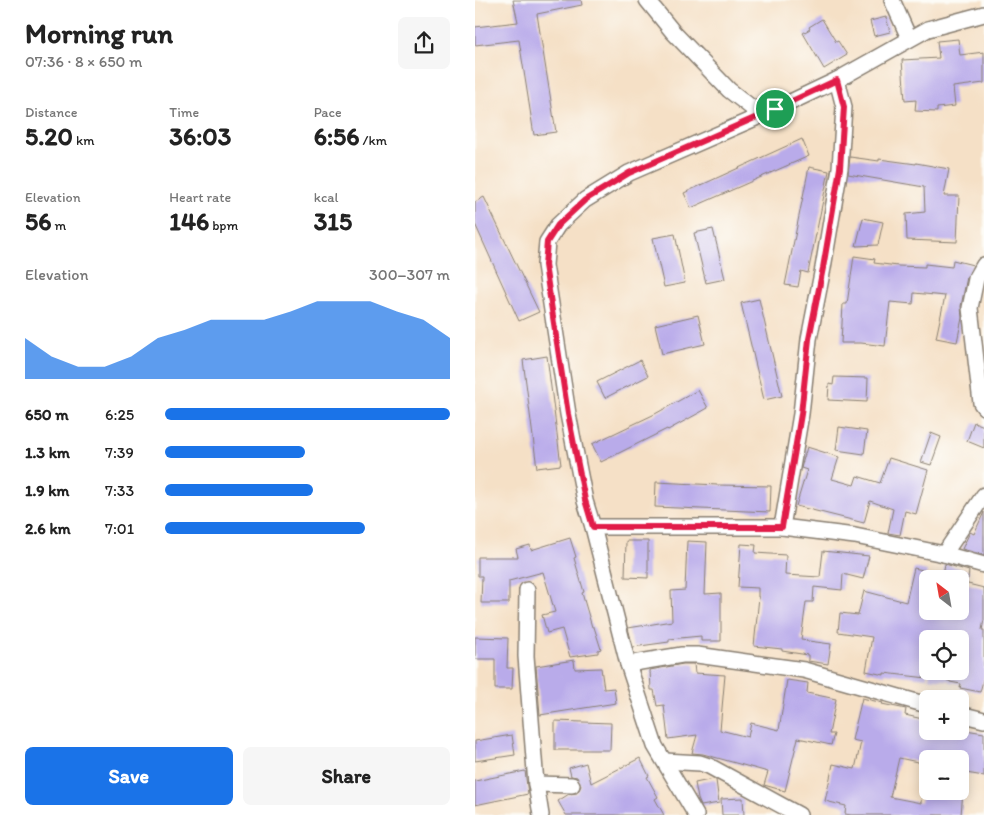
<!DOCTYPE html>
<meta charset="utf-8">
<style>
body{margin:0;font-family:Itim,sans-serif;background:#f6f6f6;color:#222;height:100vh;display:flex;flex-direction:column;font-size:19px;white-space:nowrap}
*{box-sizing:border-box;margin:0}
p{font-size:16px;color:#767676}
.icon{flex:none;width:28px;height:28px;fill:none;stroke:currentColor;stroke-width:2;stroke-linecap:round;stroke-linejoin:round}
.map{position:relative;flex:1;overflow:hidden}
.drawer{display:flex;flex-direction:column;background:#fff;width:475px}
.drawer>*{flex:none}
.needle{width:32px;rotate:329deg}
.tools{position:absolute;left:444px;top:570px;display:grid;gap:10px}
.tools a{display:grid;place-items:center;width:50px;height:50px;border-radius:8px;background:#fff;box-shadow:0 2px 12px #0003;font-size:25px}
.pin{position:absolute;display:grid;place-items:center;width:42px;height:42px;color:#fff;margin:-21px;border:2px solid #fff;border-radius:50%;box-shadow:0 1px 5px #0007}
.round{display:grid;place-items:center;flex:none;width:52px;height:52px;border-radius:8px;background:#f6f6f6}
.headline{display:flex;align-items:center;justify-content:space-between;height:85px;padding:0 25px}
h1{font-size:28px;font-weight:700;line-height:38px}
.figures{display:grid;grid-template-columns:repeat(3,1fr);gap:8px;height:85px;padding:5px 25px}
.figures div{display:grid;align-content:center}
.figures b{font-size:25px;font-weight:700}
.figures small{font-size:14px;font-weight:400}
.figures p{font-size:14px}
.chart{height:140px;padding:10px 25px}
.chart p{display:flex;justify-content:space-between}
.chart svg{width:100%;height:90px;margin-top:5px;fill:#1a73e8;opacity:.7}
.primary-button{display:flex;gap:10px;margin-top:auto;padding:10px 25px}
.primary-button a{flex:1;height:58px;border-radius:8px;background:#1a73e8;color:#fff;font-size:20px;font-weight:700;line-height:58px;text-align:center}
.primary-button a+a{background:#f6f6f6;color:#222}
ul{padding:0 25px;list-style:none;font-size:16px}
li{display:grid;grid-template-columns:80px 60px 1fr;align-items:center;height:38px}
li i{height:12px;border-radius:6px;background:#1a73e8}
main{display:flex;flex:1;min-height:0}
.map>svg:first-child{display:block}
.building{fill:#b9abea}
.lines{fill:none;stroke-linecap:round;stroke-linejoin:round}
.street-casing{stroke:#887e71;stroke-width:18}
.street{stroke:#fff;stroke-width:15}
.route-casing{stroke:#fff;stroke-width:10}
.route{stroke:#e11d48;stroke-width:6}
</style>
<main>
<section class="drawer">
<div class="headline"><div><h1>Morning run</h1><p>07:36 · 8 × 650 m</p></div><a class="round"><svg class="icon" aria-label="share" viewBox="0 0 24 24"><path d="M12 15V3M7 8l5-5 5 5M5 13v7h14v-7"/></svg></a></div>
<div class="figures">
<div><p>Distance</p><b>5.20<small> km</small></b></div>
<div><p>Time</p><b>36:03</b></div>
<div><p>Pace</p><b>6:56<small> /km</small></b></div>
</div>
<div class="figures">
<div><p>Elevation</p><b>56<small> m</small></b></div>
<div><p>Heart rate</p><b>146<small> bpm</small></b></div>
<div><p>kcal</p><b>315</b></div>
</div>
<div class="chart"><p><span>Elevation</span>300–307 m</p>
<svg viewBox="0 0 160 44" preserveAspectRatio="none"><path d="M0 44V24L10 33L20 38L30 38L40 33L50 24L60 20L70 15L80 15L90 15L100 11L110 6L120 6L130 6L140 11L150 15L160 24V44z"/></svg>
</div>
<ul>
<li><b>650 m</b>6:25<i style="width:100%"></i></li>
<li><b>1.3 km</b>7:39<i style="width:49%"></i></li>
<li><b>1.9 km</b>7:33<i style="width:52%"></i></li>
<li><b>2.6 km</b>7:01<i style="width:70%"></i></li>
</ul>
<div class="primary-button"><a>Save</a><a>Share</a></div>
</section>
<div class="map">
<svg width="509" height="815" viewBox="0 0 509 815">
<rect width="100%" height="100%" fill="#fdfcf7"/>
<filter id="ink" filterUnits="userSpaceOnUse"><feTurbulence type="fractalNoise" baseFrequency=".02" numOctaves="2"/><feDisplacementMap in="SourceGraphic" scale="10" xChannelSelector="R" yChannelSelector="G"/><feConvolveMatrix kernelMatrix="1 2 1 2 8 2 1 2 1" color-interpolation-filters="sRGB"/></filter>
<filter id="wash" filterUnits="userSpaceOnUse"><feTurbulence type="fractalNoise" baseFrequency=".0096" numOctaves="4" result="noise"/><feDisplacementMap in="SourceGraphic" scale="20" xChannelSelector="R" yChannelSelector="G"/><feGaussianBlur stdDeviation="1.12" result="paint"/><feColorMatrix in="noise" values="0 0 0 0 0 0 0 0 0 0 0 0 0 0 0 0 0 1.4 0 .05"/><feComposite in="paint" operator="in"/></filter>
<g filter="url(#wash)">
<rect width="100%" height="100%" fill="#f5e0c6"/>
<g id="blocks">
<!-- building -->
<g class="building">
<polygon points="38,0 106,0 107,5 62,14 81,132 59,135 44,40 0,45 0,27 43,22"/>
<polygon points="411,17 415,32 399,36 395,21"/>
<polygon points="347,19 361,42 363,41 372,55 349,69 328,33 335,29 334,27"/>
<polygon points="483,39 485,55 509,52 509,83 478,87 480,106 462,108 462,112 440,111 441,100 430,101 427,60 464,58 462,41"/>
<polygon points="327,139 334,156 216,208 209,193"/>
<polygon points="375,157 404,161 404,159 441,164 441,163 474,169 469,196 484,196 482,242 432,240 431,214 450,212 449,187 373,174"/>
<polygon points="334,167 354,171 333,273 326,271 323,287 310,285"/>
<polygon points="9,197 64,312 44,321 0,224 0,202"/>
<polygon points="388,218 408,222 403,245 381,246"/>
<polygon points="238,229 250,279 231,283 219,233"/>
<polygon points="200,234 210,283 189,287 178,238"/>
<polygon points="379,256 400,259 399,263 423,266 450,267 450,264 477,267 478,260 498,265 492,277 486,306 487,318 482,342 461,338 470,296 439,293 438,304 415,302 410,346 386,343 366,343 368,304 372,304"/>
<polygon points="284,299 307,396 289,400 266,303"/>
<polygon points="223,315 230,344 187,354 180,325"/>
<polygon points="72,356 86,465 62,468 48,360"/>
<polygon points="165,360 173,376 130,398 122,382"/>
<polygon points="359,377 393,378 392,402 353,400 354,384 358,385"/>
<polygon points="223,390 233,408 193,430 192,429 126,462 117,444 180,414"/>
<polygon points="499,422 509,426 509,448 492,441"/>
<polygon points="364,427 392,431 389,454 361,450"/>
<polygon points="456,433 466,437 456,465 446,462"/>
<polygon points="332,447 364,457 357,479 379,485 382,476 405,483 414,458 453,470 441,514 430,511 425,535 413,533 418,509 395,501 389,523 321,506 332,470 326,468"/>
<polygon points="181,482 243,485 296,486 295,512 180,507"/>
<polygon points="509,512 509,555 487,549 495,532 499,534"/>
<polygon points="95,538 101,557 99,558 109,592 107,593 117,627 119,627 126,649 123,650 123,653 95,657 87,629 72,633 67,615 80,612 68,572 34,581 34,603 6,603 7,576 3,576 3,557 43,557 41,549 55,545 56,550"/>
<polygon points="151,541 173,541 173,578 150,577"/>
<polygon points="212,541 232,542 230,594 246,593 246,641 226,641 226,636 194,639 194,642 158,647 153,628 197,621 196,591 210,590"/>
<polygon points="266,544 281,545 280,553 311,555 310,575 345,577 348,551 394,556 388,579 368,574 367,590 339,587 338,602 331,602 326,640 356,644 353,664 333,661 333,655 307,651 307,649 279,646 284,597 283,597 283,588 263,587"/>
<polygon points="470,564 494,571 493,579 467,579"/>
<polygon points="439,568 452,571 452,611 485,611 485,582 509,588 509,620 507,630 509,630 509,677 505,692 485,688 486,684 475,682 475,681 454,678 455,671 485,671 485,639 452,639 452,678 409,673 409,675 391,671 397,637 363,632 365,613 383,615 389,591 431,602"/>
<polygon points="0,637 33,638 32,668 38,668 37,689 20,689 20,659 0,659"/>
<polygon points="99,660 100,669 126,668 129,689 139,688 141,703 65,715 61,666"/>
<polygon points="208,664 219,664 220,673 250,675 245,730 273,737 276,723 304,730 312,680 333,683 332,693 361,699 354,734 359,734 356,745 323,738 310,791 289,785 293,772 228,754 217,753 222,735 193,739 189,705 182,706 179,690 176,690 175,670"/>
<polygon points="387,698 408,703 407,704 431,709 430,715 452,720 452,731 485,731 485,729 509,733 509,776 485,772 485,759 452,759 452,764 424,758 415,797 446,803 447,791 488,791 486,815 376,815 370,814 371,806 350,801 358,764 380,769 386,742 377,740"/>
<polygon points="80,721 136,723 135,750 80,750"/>
<polygon points="37,735 40,755 0,761 0,741"/>
<polygon points="165,758 174,776 172,777 183,797 180,799 189,815 91,815 83,801 94,794 102,793 106,786 102,777 96,776 94,768 111,763 116,783"/>
<polygon points="50,771 53,794 0,805 0,781"/>
<polygon points="239,779 241,780 244,803 226,806 223,799 220,783"/>
<polygon points="268,798 269,815 247,815 246,799"/>
</g>
</g>
</g>
<g filter="url(#ink)">
<use href="#blocks" fill-opacity="0" stroke="#887e71" stroke-width="1"/>
<g class="lines">
<!-- street casing -->
<g class="street-casing">
<g id="street">
<polyline points="172,0 198,32 254,90 281,111 297,110"/>
<polyline points="417,0 434,38"/>
<polyline points="509,265 501,279 495,308 506,403 509,407"/>
<polyline points="118,527 307,527 380,536 469,554 509,565"/>
<polyline points="307,527 326,414 334,339 348,268 365,168 369,107 362,80"/>
<polyline points="469,554 509,495"/>
<polyline points="52,590 51,656 61,784 66,815"/>
<polyline points="153,664 207,655 222,655 329,670 452,705"/>
<polyline points="485,714 509,720"/>
<polyline points="190,761 225,763 234,766 324,815"/>
<polyline points="61,784 97,785"/>
<polyline points="221,815 180,746 153,664 118,527 110,501 93,414 70,265 72,242 83,225 110,200 154,173 301,109 362,80 453,29 509,14"/>
</g>
</g>
<!-- street -->
<use href="#street" class="street"/>
</g>
</g>
<g class="lines" filter="url(#ink)">
<!-- route casing -->
<g class="route-casing">
<polygon id="route" points="362,80 369,107 365,168 348,268 334,339 326,414 307,527 118,527 110,500 93,414 70,265 72,242 83,225 110,200 154,173 300,109"/>
</g>
<!-- route -->
<use href="#route" class="route"/>
</g>
</svg>
<div class="tools">
<a><svg class="needle" viewBox="-14 -14 28 28"><path d="M0-13l5 13h-10z" fill="#e53935"/><path d="M0 13l5-13h-10z" fill="#767676"/></svg></a>
<a><svg class="icon" aria-label="locate" viewBox="0 0 24 24"><circle cx="12" cy="12" r="6"/><path d="M12 2v4M12 18v4M2 12h4M18 12h4"/></svg></a>
<a>+</a>
<a>−</a>
</div>
<div class="pin" style="left:300px;top:109px;background:#1e9e55"><svg class="icon" aria-label="arrive" viewBox="0 0 24 24"><path d="M6 21V4h12l-3 4 3 4H6"/></svg></div>
</div>
</main>
